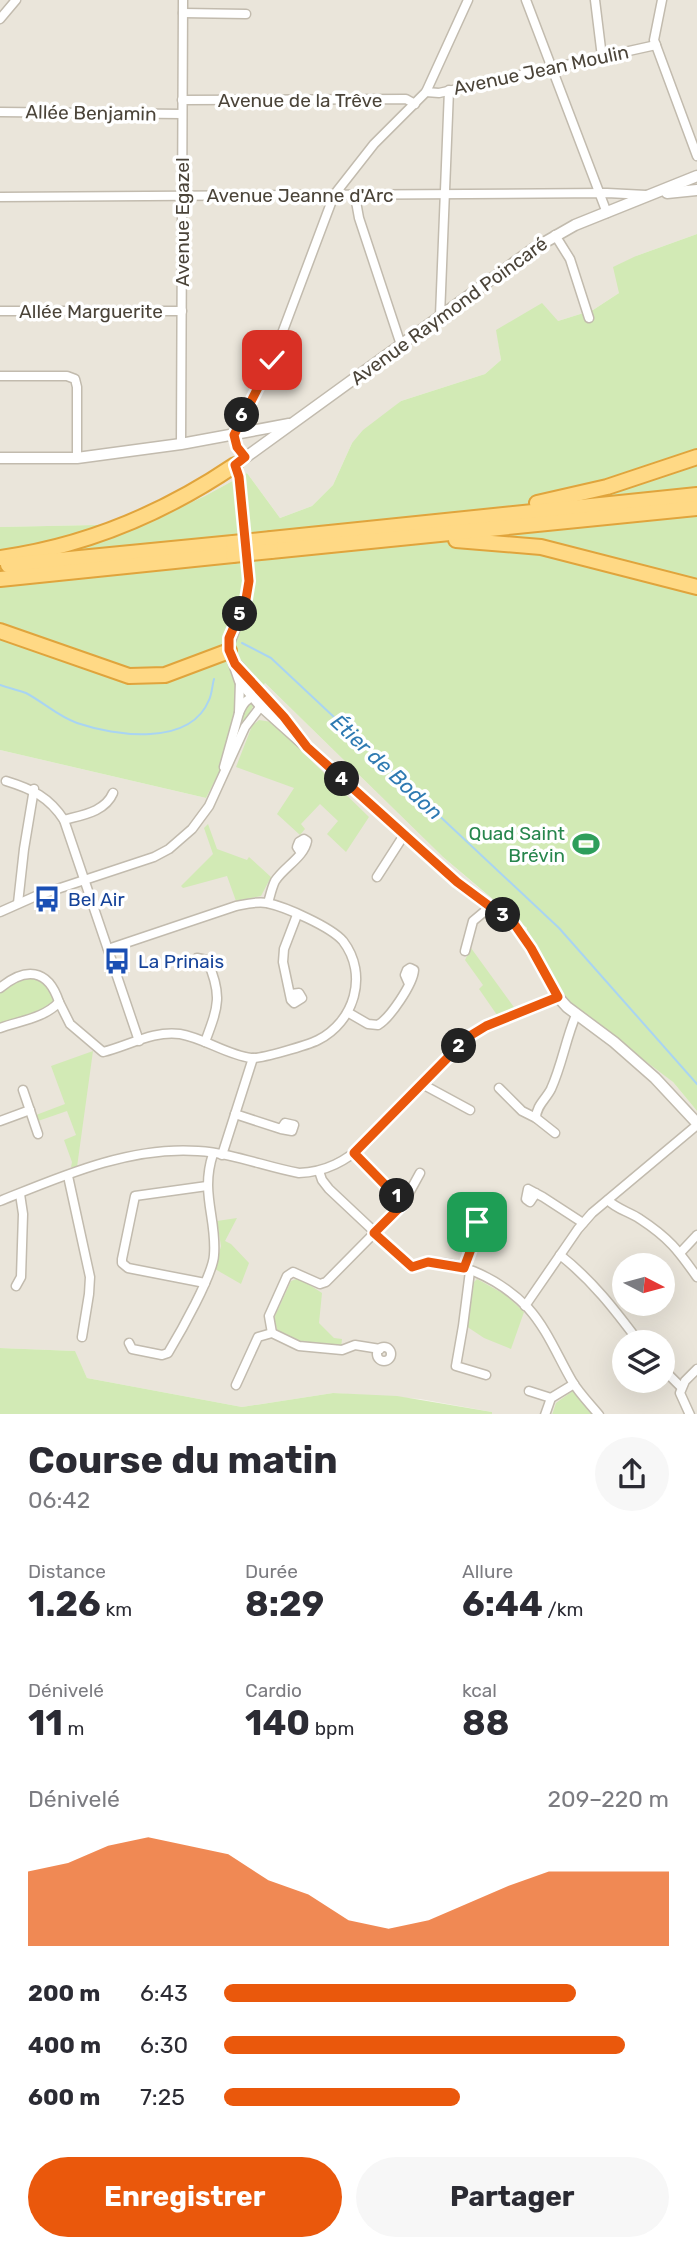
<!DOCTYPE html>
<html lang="fr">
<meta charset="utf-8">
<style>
body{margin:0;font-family:Rubik,sans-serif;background:#f7f7f7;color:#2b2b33;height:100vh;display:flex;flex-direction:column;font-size:26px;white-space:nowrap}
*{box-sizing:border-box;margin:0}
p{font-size:23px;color:#7c7c81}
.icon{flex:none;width:38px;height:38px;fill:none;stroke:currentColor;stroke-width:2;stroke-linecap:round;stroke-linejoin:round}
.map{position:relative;height:1414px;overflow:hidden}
.side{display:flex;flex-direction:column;background:#fff;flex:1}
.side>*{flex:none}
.needle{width:46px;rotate:96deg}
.controls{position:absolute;left:612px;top:1253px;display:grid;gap:14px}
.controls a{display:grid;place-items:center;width:63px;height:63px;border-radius:50%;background:#fff;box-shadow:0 7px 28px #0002;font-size:35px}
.pin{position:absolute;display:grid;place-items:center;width:60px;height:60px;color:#fff;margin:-30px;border-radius:14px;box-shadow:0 4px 10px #0006}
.km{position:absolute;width:35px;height:35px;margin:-18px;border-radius:50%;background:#222;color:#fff;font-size:19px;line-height:35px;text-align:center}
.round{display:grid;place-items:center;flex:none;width:74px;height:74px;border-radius:37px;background:#f7f7f7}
.head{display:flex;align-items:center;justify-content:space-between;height:119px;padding:0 28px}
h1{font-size:38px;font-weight:700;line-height:52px}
.stats{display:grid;grid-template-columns:repeat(3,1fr);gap:10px;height:119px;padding:7px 28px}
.stats div{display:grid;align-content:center}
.stats b{font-size:35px;font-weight:700}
.stats small{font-size:19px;font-weight:400}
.stats p{font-size:19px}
.chart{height:196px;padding:14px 28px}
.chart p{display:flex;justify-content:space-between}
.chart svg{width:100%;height:126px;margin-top:7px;fill:#ea580c;opacity:.7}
.primary-button{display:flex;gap:14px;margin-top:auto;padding:14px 28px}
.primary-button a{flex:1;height:80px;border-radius:42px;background:#ea580c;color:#fff;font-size:28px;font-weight:700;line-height:80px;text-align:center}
.primary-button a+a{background:#f7f7f7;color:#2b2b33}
ul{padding:0 28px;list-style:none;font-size:23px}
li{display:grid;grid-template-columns:112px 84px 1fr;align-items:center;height:52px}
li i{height:18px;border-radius:9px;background:#ea580c}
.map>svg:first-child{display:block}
.residential{fill:#eae5da;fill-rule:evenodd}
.green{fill:#d2eab5}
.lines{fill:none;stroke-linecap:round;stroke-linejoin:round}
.stream{stroke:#a9d4f2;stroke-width:2}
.minor-casing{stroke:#c2bbae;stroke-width:11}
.tertiary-casing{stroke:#c2bbae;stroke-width:13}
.trunk-casing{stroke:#e0a43c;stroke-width:18}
.minor{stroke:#fff;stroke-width:8}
.tertiary{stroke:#fff;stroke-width:10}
.trunk{stroke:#ffd985;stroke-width:14}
.trunk-bridge-casing{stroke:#e0a43c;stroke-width:18;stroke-linecap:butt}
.trunk-bridge{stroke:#ffd985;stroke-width:14}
.route-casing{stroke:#fff;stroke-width:14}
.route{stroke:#ea580c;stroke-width:9}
.labels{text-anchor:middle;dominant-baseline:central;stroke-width:7;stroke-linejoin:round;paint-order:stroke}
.street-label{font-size:19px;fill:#4b4439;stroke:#fff}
.leisure-label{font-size:19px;fill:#27864d;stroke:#fff;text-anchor:end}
.transit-label{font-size:19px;fill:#164399;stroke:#fff;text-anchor:start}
.water-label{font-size:21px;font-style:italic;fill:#2e7ab2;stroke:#fff}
</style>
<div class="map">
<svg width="697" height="1415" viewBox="0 0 697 1415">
<rect width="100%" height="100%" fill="#f6f3ec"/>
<!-- residential -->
<g class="residential">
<polygon points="0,0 697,0 697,234 636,256 619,293 593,310 558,321 497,330 501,360 485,374 401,401 352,443 333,485 312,506 280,518 247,473 205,496 143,524 0,527"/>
<path d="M 265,683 L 443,857 L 527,929 L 673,1082 L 697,1111 L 697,1414 L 492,1414 L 492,1412 L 420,1399 L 333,1393 L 242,1407 L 87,1378 L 74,1351 L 0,1348 L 0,750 L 206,798 ZM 625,1265 L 663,1265 L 663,1304 L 625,1304 ZM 625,1342 L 663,1342 L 663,1381 L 625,1381 Z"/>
</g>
<!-- green -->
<g class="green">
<polygon points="697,234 697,1111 673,1082 570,1004 527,932 527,928 443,857 265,683 206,798 0,750 0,527 143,524 205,496 247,473 280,518 312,506 333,485 352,443 363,430 401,401 485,374 501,360 496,330 542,303 558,321 593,310 619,293 613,267 636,256"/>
<polygon points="259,720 272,722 369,817 346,852 327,834 338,821 320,804 301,824 305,829 300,835 277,814 294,788 236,767 252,726"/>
<polygon points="208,824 217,849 247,860 249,857 271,877 261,896 236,901 227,876 183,888 181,886 213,854 204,828"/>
<polygon points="471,948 516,1010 497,1015 479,989 483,985 465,960"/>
<polygon points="23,976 42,979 56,998 53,1006 13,1022 10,1021 0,1024 0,991"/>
<polygon points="93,1051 77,1167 71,1167 72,1162 64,1140 76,1135 67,1111 38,1121 36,1115 65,1104 51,1066"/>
<polygon points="237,1218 225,1241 231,1244 249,1263 241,1284 215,1269 221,1246 217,1221"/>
<polygon points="299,1278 322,1293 319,1323 334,1338 342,1339 341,1348 300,1344 278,1333 274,1318 291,1281"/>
<polygon points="477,1279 506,1295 524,1312 511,1349 484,1338 466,1326 472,1284"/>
<polygon points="0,1348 75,1351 87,1378 242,1407 333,1393 397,1396 492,1412 492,1415 0,1414"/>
<polygon points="574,1390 595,1415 552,1415 556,1403"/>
</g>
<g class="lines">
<!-- stream -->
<g class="stream">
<polyline points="242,643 271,658 559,928 697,1084"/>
<path d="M 0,685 C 8,688 18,690 26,693 C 43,702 59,717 77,723 C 115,736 190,747 209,700 C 212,694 212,686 214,679"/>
</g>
<!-- minor casing -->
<g class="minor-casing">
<g id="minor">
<polyline points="526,0 607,213"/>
<polyline points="595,0 602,57"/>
<polyline points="662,0 654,40 697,156"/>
<polyline points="183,13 246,14"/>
<polyline points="0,19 16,0"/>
<polyline points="426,92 439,93 656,45"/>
<polyline points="182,100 406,99 415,104"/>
<polyline points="0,112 182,114"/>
<polyline points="355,196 359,218 401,345"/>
<polyline points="0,197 607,193 646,195"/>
<polyline points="555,235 570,259 589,318"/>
<polyline points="0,311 182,311"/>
<polyline points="440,316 449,90"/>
<polyline points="0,376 67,376 75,379 77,387 77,458"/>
<polyline points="234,435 272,360 334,195 374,144 426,92 468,0"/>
<polyline points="181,444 183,0"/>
<path d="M 239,713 C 243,703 247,698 258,695"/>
<polyline points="224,767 239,713 240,681"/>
<path d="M 6,781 C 32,789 49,797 64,820 L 139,1041"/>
<path d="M 64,820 C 82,815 105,812 113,793"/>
<polyline points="377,877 404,835"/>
<polyline points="18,903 24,849 34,789"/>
<path d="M 268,903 C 270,896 272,887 275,881 C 284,867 304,857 307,841 L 304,839 L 299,842 L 297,847 L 301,853"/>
<polyline points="0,912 36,896 154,857 169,849 192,829 209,806 245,727 261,706 262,702"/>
<polyline points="465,951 473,921 491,906"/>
<path d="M 0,988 C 25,967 48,968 59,1002 C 45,1018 19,1021 0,1028"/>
<polyline points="291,994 299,993 302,998 294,1003 291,1000 283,962 284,949 297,915"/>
<path d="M 59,1002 L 70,1024 L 103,1052 C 128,1046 154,1030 180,1034 C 204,1038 227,1055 251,1058 C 261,1059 308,1045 318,1040 C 354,1022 369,975 343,941 C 331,927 286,907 267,903 C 257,901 246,904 236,906 L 108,949"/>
<path d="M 349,1013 L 368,1024 L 378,1025 C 390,1018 413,984 414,970 L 410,968 L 407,970 L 405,975 L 409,984"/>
<path d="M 205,1042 C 218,1007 223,996 207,960 L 197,958 L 195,961 L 197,965 L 210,966"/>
<polyline points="422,1084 470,1110"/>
<polyline points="499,1088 522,1111 536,1118"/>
<polyline points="23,1090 38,1134"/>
<polyline points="235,1114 281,1129 292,1131 294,1125 285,1123 281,1129"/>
<polyline points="0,1121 30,1110"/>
<path d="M 555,1133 L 536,1118 C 536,1106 546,1099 551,1089 C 562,1065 566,1038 576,1015"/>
<polyline points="354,1153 395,1195 404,1199"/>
<polyline points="222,1155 253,1058"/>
<path d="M 319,1171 L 322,1180 L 329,1189 L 412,1267 C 449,1251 502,1281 528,1308 C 547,1329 558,1357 572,1381 C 579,1393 590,1404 599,1415"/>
<polyline points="68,1176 90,1277 89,1294 82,1337"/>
<polyline points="536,1193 530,1202 526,1199 528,1189 543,1197 583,1223"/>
<path d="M 608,1200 C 616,1209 630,1212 640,1219 C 669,1238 678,1250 697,1277"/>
<path d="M 0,1201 C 62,1176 130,1146 198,1151 C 232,1153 266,1167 299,1173 C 326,1172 346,1161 366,1143 L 468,1037 L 486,1026 L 558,997"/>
<polyline points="681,1252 697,1235"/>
<path d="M 560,1255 C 592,1280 615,1310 639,1342"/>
<polyline points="464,1268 474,1241 473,1225 477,1222 485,1223 488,1232 483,1237 475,1236"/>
<polyline points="470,1271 463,1326 456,1366 486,1375"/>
<polyline points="205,1283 128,1268 122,1263 122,1259 135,1196 207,1186"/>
<polyline points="16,1286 21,1277 23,1214 20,1194"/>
<polyline points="525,1306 578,1229 592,1213 697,1125"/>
<polyline points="272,1333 269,1316 287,1276 293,1272 320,1284 326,1282 403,1204 420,1173"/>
<path d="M 129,1343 L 132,1349 L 162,1355 L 168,1353 C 180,1333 213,1275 214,1255 C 217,1219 200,1193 213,1154"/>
<circle cx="384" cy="1354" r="7"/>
<polyline points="663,1369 681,1387"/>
<polyline points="236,1385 258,1337 272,1333 299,1346 342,1350 355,1345 380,1349"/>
<polyline points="529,1391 551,1398"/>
<polyline points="545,1415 551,1398 574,1384"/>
<polyline points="690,1415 680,1393 685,1381 697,1369"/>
</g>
</g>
<!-- tertiary casing -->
<g class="tertiary-casing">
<g id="tertiary">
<polyline points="697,176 575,225 533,249 235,465 239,477 249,581 246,599 228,646 240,681 261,706 457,882 515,925 531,948 558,997 567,1007 614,1042 655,1078 697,1123"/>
<polyline points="667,193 697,190"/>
<polyline points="234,435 237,447 245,457"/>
<polyline points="0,458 77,458 181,444 289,424"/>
<polyline points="237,665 296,733"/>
</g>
</g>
<!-- trunk casing -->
<g class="trunk-casing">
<g id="trunk">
<polyline points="537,503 607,487 697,457"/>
<polyline points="271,539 697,495"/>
<polyline points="456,540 541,547 697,587"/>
<polyline points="271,551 697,508"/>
<path d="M 0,558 C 86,546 164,513 235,465"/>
<polyline points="8,565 233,543"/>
<polyline points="0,579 233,555"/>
<polyline points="0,631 129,676 165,675 229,651"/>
</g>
</g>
<!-- minor -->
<use href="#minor" class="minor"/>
<!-- tertiary -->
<use href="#tertiary" class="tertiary"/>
<!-- trunk -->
<use href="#trunk" class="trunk"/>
<!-- trunk-bridge casing -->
<g class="trunk-bridge-casing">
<g id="trunk-bridge">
<polyline points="233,543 271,539"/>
<polyline points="233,555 271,551"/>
</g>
</g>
<!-- trunk-bridge -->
<use href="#trunk-bridge" class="trunk-bridge"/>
</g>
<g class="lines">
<!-- route casing -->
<g class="route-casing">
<polyline id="route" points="272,360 234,435 237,447 245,457 235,465 239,477 249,581 246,599 229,638 229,650 235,664 284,717 307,747 457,882 515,925 531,948 558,997 486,1026 468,1037 354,1153 395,1195 404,1199 403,1204 374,1233 412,1267 428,1262 464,1268 474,1241 475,1236 472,1231 473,1225 477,1222"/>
</g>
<!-- route -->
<use href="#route" class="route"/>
</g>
<!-- icons -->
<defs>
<g id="stadium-bare" transform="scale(2.1)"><path d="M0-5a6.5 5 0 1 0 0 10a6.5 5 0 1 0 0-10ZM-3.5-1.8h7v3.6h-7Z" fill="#2e9e5b" stroke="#fff" stroke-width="2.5" paint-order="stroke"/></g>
<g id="bus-bare" transform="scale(2.1)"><path d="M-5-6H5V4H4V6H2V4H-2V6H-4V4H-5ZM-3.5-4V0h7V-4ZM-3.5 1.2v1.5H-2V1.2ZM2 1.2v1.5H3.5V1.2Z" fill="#1a4fb4" stroke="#fff" stroke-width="2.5" paint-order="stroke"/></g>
</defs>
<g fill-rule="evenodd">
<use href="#stadium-bare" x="586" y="844"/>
<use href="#bus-bare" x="47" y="899"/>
<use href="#bus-bare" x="117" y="961"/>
</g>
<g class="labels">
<!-- street labels -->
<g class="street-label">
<text transform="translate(541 70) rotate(-12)">Avenue Jean Moulin</text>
<text x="300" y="100">Avenue de la Trêve</text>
<text transform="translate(91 113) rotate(1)">Allée Benjamin</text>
<text x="300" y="195">Avenue Jeanne d'Arc</text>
<text transform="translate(182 222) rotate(-90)">Avenue Egazel</text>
<text x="91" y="311">Allée Marguerite</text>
<text transform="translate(449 311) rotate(-36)">Avenue Raymond Poincaré</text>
</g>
<!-- leisure labels -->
<g class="leisure-label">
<text x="565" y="833">Quad Saint<tspan x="565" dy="22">Brévin</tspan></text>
</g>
<!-- transit labels -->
<g class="transit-label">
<text x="68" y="899">Bel Air</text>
<text x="138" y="961">La Prinais</text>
</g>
<!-- water labels -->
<g class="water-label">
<text transform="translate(387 767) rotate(43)">Étier de Bodon</text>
</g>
</g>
</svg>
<div class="controls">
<a><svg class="needle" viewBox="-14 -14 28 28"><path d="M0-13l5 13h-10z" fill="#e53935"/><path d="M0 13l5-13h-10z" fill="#7c7c81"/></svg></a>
<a><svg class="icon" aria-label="layers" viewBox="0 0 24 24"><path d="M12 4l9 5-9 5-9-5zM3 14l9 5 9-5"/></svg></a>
</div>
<div class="pin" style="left:477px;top:1222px;background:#1e9e55"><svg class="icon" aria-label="arrive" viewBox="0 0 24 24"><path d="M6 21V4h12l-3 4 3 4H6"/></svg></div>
<div class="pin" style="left:272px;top:360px;background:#d93025"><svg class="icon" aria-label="check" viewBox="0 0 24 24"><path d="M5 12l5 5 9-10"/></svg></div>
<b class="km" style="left:397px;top:1196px">1</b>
<b class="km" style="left:459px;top:1046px">2</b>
<b class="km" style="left:503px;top:915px">3</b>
<b class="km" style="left:342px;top:779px">4</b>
<b class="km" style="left:240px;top:614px">5</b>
<b class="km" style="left:242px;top:415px">6</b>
</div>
<section class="side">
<div class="head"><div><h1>Course du matin</h1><p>06:42</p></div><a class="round"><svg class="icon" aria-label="share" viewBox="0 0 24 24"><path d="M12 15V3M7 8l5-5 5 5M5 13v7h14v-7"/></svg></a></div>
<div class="stats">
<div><p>Distance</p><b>1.26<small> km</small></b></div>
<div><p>Durée</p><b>8:29</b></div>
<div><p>Allure</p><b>6:44<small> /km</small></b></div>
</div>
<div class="stats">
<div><p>Dénivelé</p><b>11<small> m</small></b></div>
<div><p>Cardio</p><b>140<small> bpm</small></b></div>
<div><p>kcal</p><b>88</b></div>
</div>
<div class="chart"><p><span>Dénivelé</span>209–220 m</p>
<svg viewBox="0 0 160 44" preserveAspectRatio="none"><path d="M0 44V18L10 15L20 9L30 6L40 9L50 12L60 21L70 26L80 35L90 38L100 35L110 29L120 23L130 18L140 18L150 18L160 18V44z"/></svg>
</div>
<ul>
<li><b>200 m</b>6:43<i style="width:79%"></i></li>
<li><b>400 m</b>6:30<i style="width:90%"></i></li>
<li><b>600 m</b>7:25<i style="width:53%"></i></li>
</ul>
<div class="primary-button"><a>Enregistrer</a><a>Partager</a></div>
</section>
